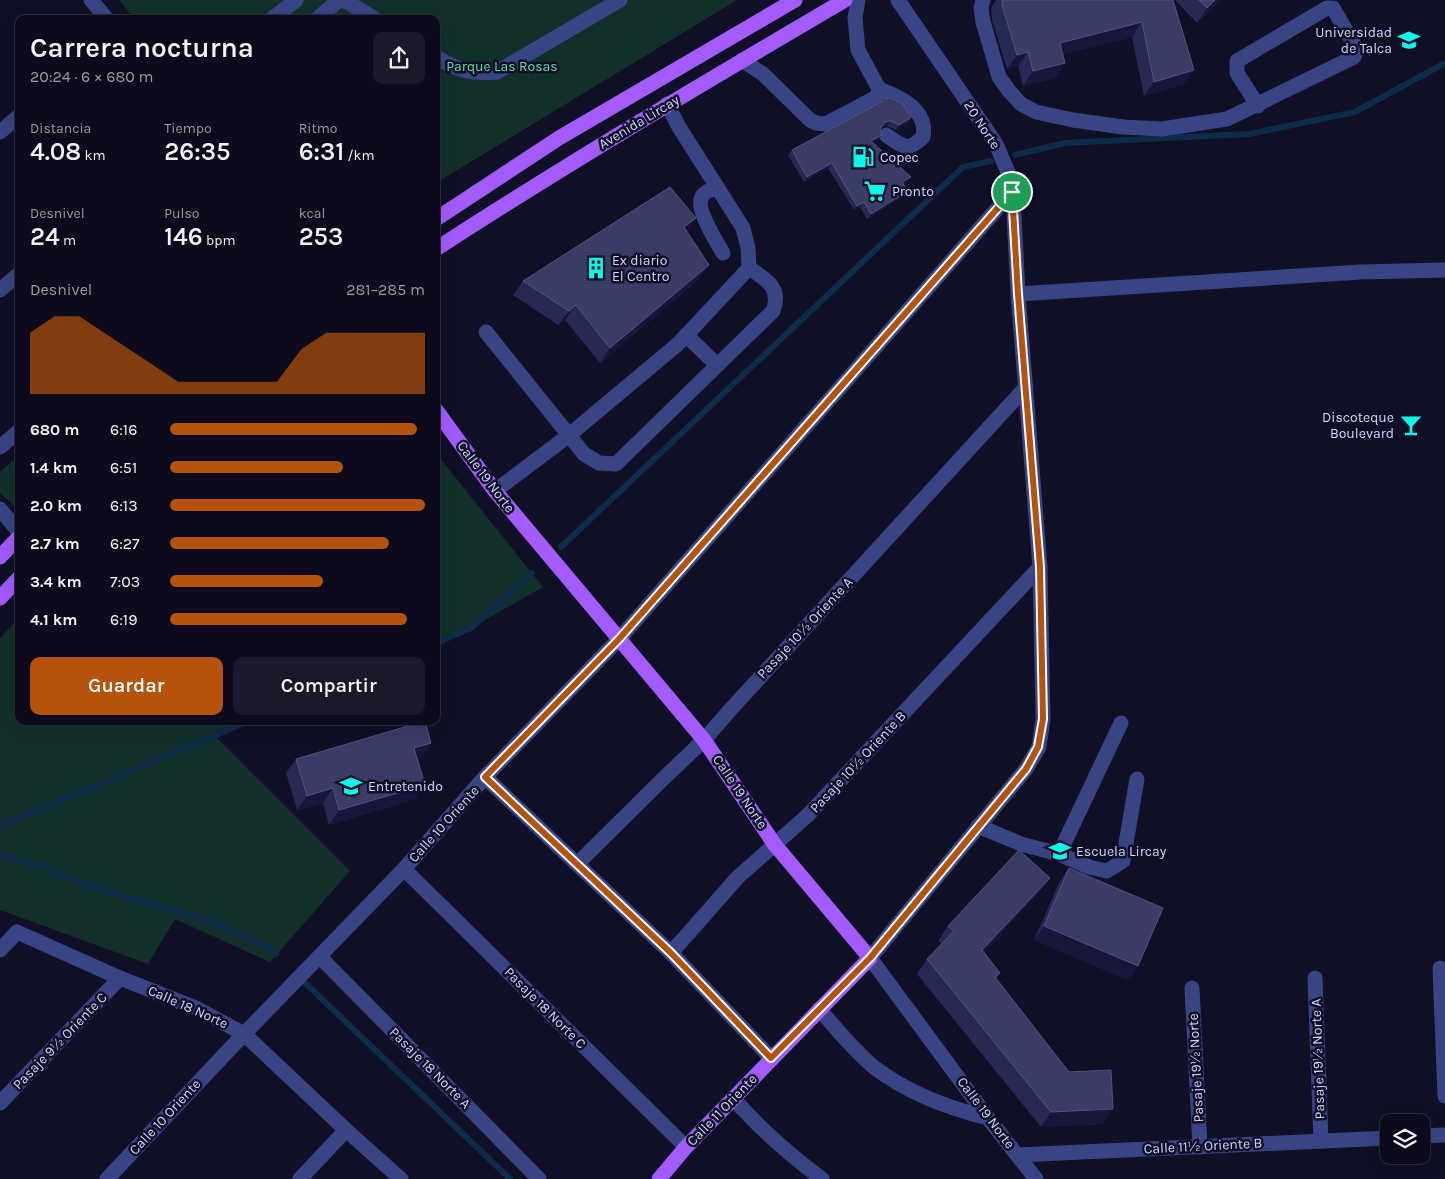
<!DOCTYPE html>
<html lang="es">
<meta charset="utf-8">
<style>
body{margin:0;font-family:Karla,sans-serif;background:#191929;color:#f1f3f6;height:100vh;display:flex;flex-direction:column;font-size:19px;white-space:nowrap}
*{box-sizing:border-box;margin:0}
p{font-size:16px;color:#9a9ba3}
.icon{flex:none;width:28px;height:28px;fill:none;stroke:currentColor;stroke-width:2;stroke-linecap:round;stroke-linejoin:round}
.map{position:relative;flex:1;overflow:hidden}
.details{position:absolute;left:15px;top:15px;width:425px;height:710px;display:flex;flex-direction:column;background:#0b0b1c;border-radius:10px;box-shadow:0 5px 20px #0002,0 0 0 1px #2b2b3b}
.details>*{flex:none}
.tools{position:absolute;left:1380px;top:1114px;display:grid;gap:10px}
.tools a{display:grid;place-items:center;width:50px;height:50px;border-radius:10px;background:#0b0b1c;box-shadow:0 5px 20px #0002,0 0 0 1px #2b2b3b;font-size:25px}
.pin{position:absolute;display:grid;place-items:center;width:42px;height:42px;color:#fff;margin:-21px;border:2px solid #fff;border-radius:50%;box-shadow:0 1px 5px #0007}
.round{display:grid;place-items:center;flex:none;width:52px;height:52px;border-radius:10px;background:#191929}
.head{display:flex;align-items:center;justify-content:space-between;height:85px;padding:0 15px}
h1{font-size:28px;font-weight:600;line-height:38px}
.stats{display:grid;grid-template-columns:repeat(3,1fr);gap:8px;height:85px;padding:5px 15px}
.stats div{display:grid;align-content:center}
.stats b{font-size:25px;font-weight:600}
.stats small{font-size:14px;font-weight:400}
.stats p{font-size:14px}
.chart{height:140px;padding:10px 15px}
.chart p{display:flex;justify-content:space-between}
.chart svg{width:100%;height:90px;margin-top:5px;fill:#b45309;opacity:.7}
.cta{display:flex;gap:10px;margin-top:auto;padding:10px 15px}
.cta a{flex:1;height:58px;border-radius:10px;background:#b45309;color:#fff;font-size:20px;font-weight:600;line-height:58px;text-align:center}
.cta a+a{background:#191929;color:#f1f3f6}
ul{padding:0 15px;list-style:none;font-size:16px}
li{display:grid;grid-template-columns:80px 60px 1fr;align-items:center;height:38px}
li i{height:12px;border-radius:6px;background:#b45309}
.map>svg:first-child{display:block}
.green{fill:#123029}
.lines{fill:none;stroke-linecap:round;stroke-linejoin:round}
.stream{stroke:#0c2c48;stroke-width:6}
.minor{stroke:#394485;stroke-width:15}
.major{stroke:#a35aff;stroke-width:15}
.wall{fill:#282854}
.shaded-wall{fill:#16163a}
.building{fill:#3a3b66;stroke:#52537e}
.route-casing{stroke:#fff;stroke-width:10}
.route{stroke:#b45309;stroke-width:6}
.labels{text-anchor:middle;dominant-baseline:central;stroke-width:5;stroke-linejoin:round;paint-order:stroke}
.poi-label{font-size:14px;fill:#d3d6ff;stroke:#0f0f26;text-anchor:start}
.park-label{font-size:14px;fill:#5ee1a8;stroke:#0f0f26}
.street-label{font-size:14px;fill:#d3d6ff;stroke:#0f0f26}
</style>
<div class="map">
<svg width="1445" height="1179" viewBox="0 0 1445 1179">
<rect width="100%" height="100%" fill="#0f0f26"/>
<!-- green -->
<g class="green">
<polygon points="119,0 737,0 436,183 436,19 134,19"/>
<polygon points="436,453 543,587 436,648"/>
<polygon points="19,455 19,510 0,493 0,472"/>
<polygon points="19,618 19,721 243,721 212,733 350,871 270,962 175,919 148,964 0,910 0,638"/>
</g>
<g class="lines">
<!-- stream -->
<g class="stream">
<polyline points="1015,155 1065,143 1249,134 1355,112 1445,63"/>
<polyline points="561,547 963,167 991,161"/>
<polyline points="436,643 471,628 532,573"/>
<polyline points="0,826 249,721"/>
<polyline points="0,855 40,866 99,889 212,922 268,947 276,954"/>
<polyline points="300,978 510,1179"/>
</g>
<!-- minor -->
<g class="minor">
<polyline points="91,0 107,19"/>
<polyline points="344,0 375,19"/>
<polyline points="898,0 996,144 1010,177 1014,214 1018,294 1040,567 1043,719 1039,747 1026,769 870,958 988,1118 1036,1179"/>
<polyline points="983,0 981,8 983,22 991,49 999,77 1010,92 1021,104 1036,112 1073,120 1123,127 1162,129 1227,119 1354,57 1356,51 1355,46 1333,8 1327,8 1237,61 1237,73 1258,106"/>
<polyline points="272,19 296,0"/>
<polyline points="317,19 339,0"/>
<path d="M 436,57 C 459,71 470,74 497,72 L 620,0"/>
<polyline points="742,60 763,74 810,120 816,123 826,124 877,97 879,89 858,50 855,18 858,0"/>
<path d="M 879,89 C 901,97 928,110 923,137 C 907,153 903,146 886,135"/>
<polyline points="0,132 19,116"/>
<path d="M 717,187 C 713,189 706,191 703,195 C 693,206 717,242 723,253"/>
<polyline points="0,290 19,274"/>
<polyline points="1018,294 1361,272 1445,270"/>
<path d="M 486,332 L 584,454 L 599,463 L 616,464 L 773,311 C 782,288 766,279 749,268 L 748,248 L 743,228 L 679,127 L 667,104"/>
<polyline points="686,335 717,365"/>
<polyline points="0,447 19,431"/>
<polyline points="495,491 568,436 678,344 749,268"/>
<polyline points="0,509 19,532"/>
<polyline points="485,777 671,953 771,1058"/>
<polyline points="978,826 1021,844 1059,854 1121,723"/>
<polyline points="1059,854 1089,867 1107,871 1123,861 1137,779"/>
<polyline points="578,863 664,778 704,740 731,709 1026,387"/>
<polyline points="404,869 686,1147"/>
<polyline points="0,950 17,932 120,978 198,1009 244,1034 346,1130 401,1179"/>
<polyline points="671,953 738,877 808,815 1040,567"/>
<polyline points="320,957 539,1179"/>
<polyline points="1440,968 1445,1096"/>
<polyline points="1315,978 1321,1141"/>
<polyline points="1192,988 1200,1147"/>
<path d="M 819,1009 C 837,1029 854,1051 875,1068 C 908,1093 948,1108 988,1118"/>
<path d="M 733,1098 C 760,1129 790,1155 822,1179"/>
<polyline points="0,1103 120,978"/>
<polyline points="1421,1136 1445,1135"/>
<polyline points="1017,1155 1389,1138"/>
<polyline points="107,1179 244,1034 404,869 485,777 619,639 1012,192"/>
<polyline points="300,1179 346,1130"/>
</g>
<!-- major -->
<g class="major">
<polyline points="436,219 559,138 795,0"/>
<path d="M 436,249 C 570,162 707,81 845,0"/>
<polyline points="436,410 495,491 704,740 775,845 870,958 686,1147 659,1179"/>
<polyline points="0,557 19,537"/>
<polyline points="0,598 19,578"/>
</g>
</g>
<!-- wall -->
<g class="wall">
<polygon points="996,0 1173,0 1184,84 1144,96 1132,37 1063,54 1065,63 1055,78 1023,86 1018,66 1007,69 992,20 991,8"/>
<polygon points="1175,0 1220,0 1197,23"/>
<polygon points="885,100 908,123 896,130 887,126 882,127 880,129 878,140 873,143 908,182 904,185 904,196 867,219 860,207 854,210 828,168 804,182 788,155 792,150"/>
<polygon points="687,231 699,279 600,363 565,320 558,325 513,295 523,281"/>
<polygon points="431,743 421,758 418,759 425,785 415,799 329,825 323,803 297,810 286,773 296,759"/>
<polygon points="1069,868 1128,980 1034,940 1059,883"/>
<polygon points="1050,878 1039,892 984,952 1000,973 996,979 1103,1124 1041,1127 917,974 927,959 942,944 938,941 948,926"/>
</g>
<!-- shaded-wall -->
<g class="shaded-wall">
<polygon points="1215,0 1220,0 1197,23 1207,8"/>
<polygon points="1142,22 1132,37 1050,58 1060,43"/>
<polygon points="1028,52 1018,66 1007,69 1017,55"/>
<polygon points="1065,63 1055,78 1023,86 1033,71"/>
<polygon points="1194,70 1184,84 1144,96 1154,82"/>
<polygon points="911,118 908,123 896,130 899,125"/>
<polygon points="891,121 887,126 881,127 885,122"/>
<polygon points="882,135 878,140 868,146 871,141"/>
<polygon points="832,163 828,168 804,182 807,177"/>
<polygon points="911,177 908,182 899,187 902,182"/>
<polygon points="908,191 904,196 867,219 871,214"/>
<polygon points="864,202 860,207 854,210 857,206"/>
<polygon points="696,218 686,233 684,227"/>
<polygon points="709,265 699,279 600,363 610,348"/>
<polygon points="576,305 565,320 558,325 569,311"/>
<polygon points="431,743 421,758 404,763 414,748"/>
<polygon points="425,785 415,799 329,825 339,810"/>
<polygon points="333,788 323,803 297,810 307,796"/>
<polygon points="1050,878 1039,892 972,965 982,950"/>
<polygon points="1044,926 1138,966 1128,980 1034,940"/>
<polygon points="1113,1109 1103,1124 1041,1127 1051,1112"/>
</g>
<!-- building -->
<g class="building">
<polygon points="1002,0 1173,0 1194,70 1154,82 1142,22 1060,43 1065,63 1033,71 1028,52 1017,55 1002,5"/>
<polygon points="1199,0 1215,0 1207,8"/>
<polygon points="889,97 903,104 911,118 899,125 891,121 885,122 880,129 882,135 871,141 911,177 902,182 908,191 871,214 864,202 857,206 832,163 807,177 792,150 885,100"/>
<polygon points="670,187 696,218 684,227 709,265 610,348 576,305 569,311 523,281"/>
<polygon points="425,721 431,743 414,748 425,785 339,810 333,788 307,796 296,759"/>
<polygon points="1019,850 1050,878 982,950 1000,973 995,977 1069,1072 1111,1070 1113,1109 1051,1112 927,959 954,931 948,926"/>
<polygon points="1069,868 1163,908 1138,966 1044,926"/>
</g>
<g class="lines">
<!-- route casing -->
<g class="route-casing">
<polygon id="route" points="1012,192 1018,294 1040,567 1043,719 1038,747 1026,769 870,958 771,1058 671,953 485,777 619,639"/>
</g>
<!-- route -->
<use href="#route" class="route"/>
</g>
<!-- icons -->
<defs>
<g id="university-bare" transform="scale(1.725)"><path d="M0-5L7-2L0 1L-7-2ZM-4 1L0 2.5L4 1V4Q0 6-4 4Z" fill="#00fee9" stroke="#0f0f26" stroke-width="2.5" paint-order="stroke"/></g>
<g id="fuel-bare" transform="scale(1.725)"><path d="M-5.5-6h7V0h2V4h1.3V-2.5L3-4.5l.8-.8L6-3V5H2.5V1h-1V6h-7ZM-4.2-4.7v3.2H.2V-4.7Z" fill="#00fee9" stroke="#0f0f26" stroke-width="2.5" paint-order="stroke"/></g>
<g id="supermarket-bare" transform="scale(1.725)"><path d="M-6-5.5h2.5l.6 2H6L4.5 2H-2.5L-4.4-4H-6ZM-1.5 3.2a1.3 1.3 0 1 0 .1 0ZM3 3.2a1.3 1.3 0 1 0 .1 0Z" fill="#00fee9" stroke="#0f0f26" stroke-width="2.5" paint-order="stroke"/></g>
<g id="building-bare" transform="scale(1.725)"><path d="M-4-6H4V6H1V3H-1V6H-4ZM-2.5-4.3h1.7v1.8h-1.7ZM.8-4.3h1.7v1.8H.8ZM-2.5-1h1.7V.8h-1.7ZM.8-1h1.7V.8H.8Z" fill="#00fee9" stroke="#0f0f26" stroke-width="2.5" paint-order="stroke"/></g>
<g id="bar-bare" transform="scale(1.725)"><path d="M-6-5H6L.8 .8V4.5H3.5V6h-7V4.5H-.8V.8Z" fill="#00fee9" stroke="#0f0f26" stroke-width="2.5" paint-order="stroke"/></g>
<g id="school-bare" transform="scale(1.725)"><path d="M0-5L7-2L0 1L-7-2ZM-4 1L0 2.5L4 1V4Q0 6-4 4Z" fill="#00fee9" stroke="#0f0f26" stroke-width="2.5" paint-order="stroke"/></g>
</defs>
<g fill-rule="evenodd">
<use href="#university-bare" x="1409" y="40"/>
<use href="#fuel-bare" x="863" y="157"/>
<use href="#supermarket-bare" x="875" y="191"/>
<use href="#building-bare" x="596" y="268"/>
<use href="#bar-bare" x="1411" y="425"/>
<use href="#school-bare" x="351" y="786"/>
<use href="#school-bare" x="1060" y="851"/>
</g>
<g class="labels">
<!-- poi labels -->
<g class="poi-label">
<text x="1392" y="32" text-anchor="end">Universidad<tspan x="1392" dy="16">de Talca</tspan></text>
<text x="880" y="157">Copec</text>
<text x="892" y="191">Pronto</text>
<text x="612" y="260">Ex diario<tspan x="612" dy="16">El Centro</tspan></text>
<text x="1394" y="417" text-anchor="end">Discoteque<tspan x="1394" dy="16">Boulevard</tspan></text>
<text x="368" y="786">Entretenido</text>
<text x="1076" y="851">Escuela Lircay</text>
</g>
<!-- park labels -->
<g class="park-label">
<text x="502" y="66">Parque Las Rosas</text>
</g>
<!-- street labels -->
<g class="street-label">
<text transform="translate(639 122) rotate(-31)">Avenida Lircay</text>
<text transform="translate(982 125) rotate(57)">20 Norte</text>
<text transform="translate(486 477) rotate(53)">Calle 19 Norte</text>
<text transform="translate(805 628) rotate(-47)">Pasaje 10½ Oriente A</text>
<text transform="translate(858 762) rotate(-47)">Pasaje 10½ Oriente B</text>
<text transform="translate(740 792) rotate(56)">Calle 19 Norte</text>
<text transform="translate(444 824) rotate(-48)">Calle 10 Oriente</text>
<text transform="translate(188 1007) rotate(24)">Calle 18 Norte</text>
<text transform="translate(545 1008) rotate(45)">Pasaje 18 Norte C</text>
<text transform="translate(60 1041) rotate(-46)">Pasaje 9½ Oriente C</text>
<text transform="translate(1318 1059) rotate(-92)">Pasaje 19½ Norte A</text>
<text transform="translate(430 1068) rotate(45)">Pasaje 18 Norte A</text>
<text transform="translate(1196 1068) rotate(-93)">Pasaje 19½ Norte</text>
<text transform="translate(722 1110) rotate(-46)">Calle 11 Oriente</text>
<text transform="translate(986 1113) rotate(53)">Calle 19 Norte</text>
<text transform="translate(165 1117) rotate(-47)">Calle 10 Oriente</text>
<text transform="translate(1203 1146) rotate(-3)">Calle 11½ Oriente B</text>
</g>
</g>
</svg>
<div class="tools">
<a><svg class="icon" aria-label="layers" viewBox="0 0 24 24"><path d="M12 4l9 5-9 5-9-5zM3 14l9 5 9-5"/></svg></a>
</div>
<div class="pin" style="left:1012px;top:192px;background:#1e9e55"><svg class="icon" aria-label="arrive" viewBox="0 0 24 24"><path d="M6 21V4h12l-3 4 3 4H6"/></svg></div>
<section class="details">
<div class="head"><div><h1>Carrera nocturna</h1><p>20:24 · 6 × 680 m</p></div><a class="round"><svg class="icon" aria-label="share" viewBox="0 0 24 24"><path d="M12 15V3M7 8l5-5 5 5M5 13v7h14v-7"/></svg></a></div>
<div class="stats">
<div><p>Distancia</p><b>4.08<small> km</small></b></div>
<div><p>Tiempo</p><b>26:35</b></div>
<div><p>Ritmo</p><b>6:31<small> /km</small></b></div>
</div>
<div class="stats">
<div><p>Desnivel</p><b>24<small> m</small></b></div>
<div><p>Pulso</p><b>146<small> bpm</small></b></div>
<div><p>kcal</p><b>253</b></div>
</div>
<div class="chart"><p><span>Desnivel</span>281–285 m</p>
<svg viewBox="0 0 160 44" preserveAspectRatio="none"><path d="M0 44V14L10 6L20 6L30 14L40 22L50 30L60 38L70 38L80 38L90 38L100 38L110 22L120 14L130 14L140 14L150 14L160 14V44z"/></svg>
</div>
<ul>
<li><b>680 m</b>6:16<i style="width:97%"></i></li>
<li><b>1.4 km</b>6:51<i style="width:68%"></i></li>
<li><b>2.0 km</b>6:13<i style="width:100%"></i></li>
<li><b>2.7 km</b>6:27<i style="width:86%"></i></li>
<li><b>3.4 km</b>7:03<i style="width:60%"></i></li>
<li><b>4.1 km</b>6:19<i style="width:93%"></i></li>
</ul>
<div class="cta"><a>Guardar</a><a>Compartir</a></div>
</section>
</div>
